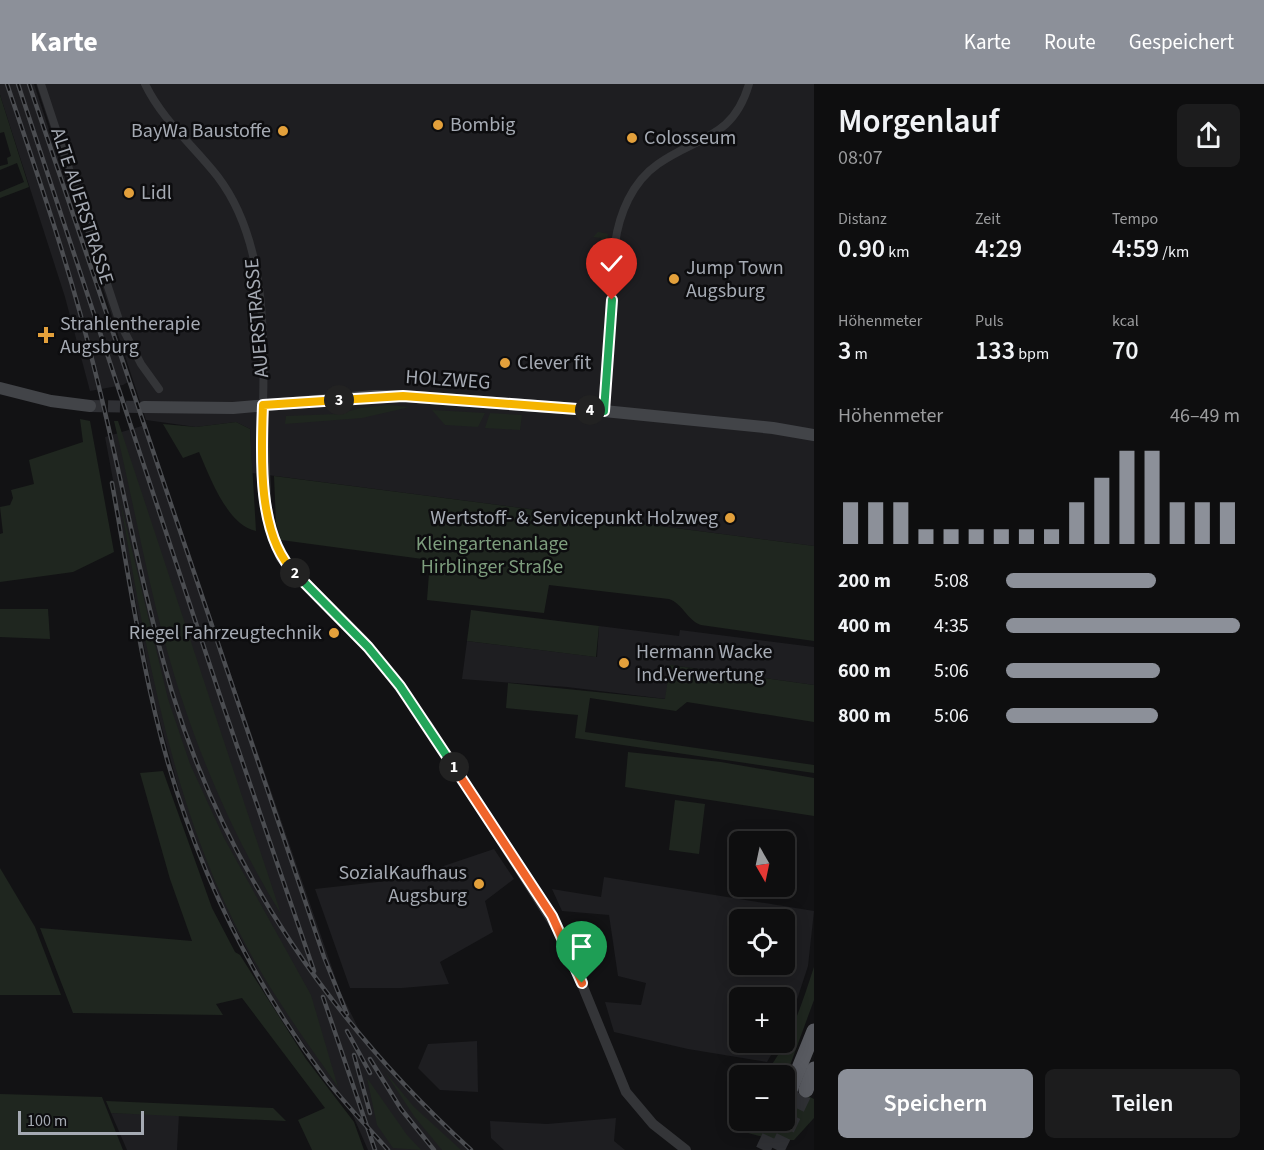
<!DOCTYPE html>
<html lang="de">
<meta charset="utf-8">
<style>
body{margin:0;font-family:"Source Sans 3",sans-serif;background:#1c1c1d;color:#f1f3f6;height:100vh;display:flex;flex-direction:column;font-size:22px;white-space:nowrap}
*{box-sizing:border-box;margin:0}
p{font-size:20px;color:#9b9c9e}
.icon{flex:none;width:33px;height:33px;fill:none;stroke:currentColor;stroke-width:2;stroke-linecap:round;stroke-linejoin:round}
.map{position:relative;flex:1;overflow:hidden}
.drawer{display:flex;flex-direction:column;background:#0e0e0f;width:450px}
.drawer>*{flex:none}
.needle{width:39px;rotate:171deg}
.buttons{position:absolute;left:729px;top:747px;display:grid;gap:12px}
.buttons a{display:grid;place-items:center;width:66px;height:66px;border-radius:9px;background:#0e0e0f;box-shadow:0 3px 15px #0003,0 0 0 2px #2e2e2f;font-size:30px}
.scale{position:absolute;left:18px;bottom:15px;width:126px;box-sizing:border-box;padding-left:6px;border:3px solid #a5aab3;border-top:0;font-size:16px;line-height:21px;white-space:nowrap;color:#a5aab3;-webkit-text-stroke:4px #0d0d0f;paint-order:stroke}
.pin{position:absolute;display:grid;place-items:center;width:51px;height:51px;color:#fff;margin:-62px -26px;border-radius:50% 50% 50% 0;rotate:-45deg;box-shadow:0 0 6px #0007}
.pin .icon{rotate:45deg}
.km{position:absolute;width:30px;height:30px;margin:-15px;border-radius:50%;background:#222;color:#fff;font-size:16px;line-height:30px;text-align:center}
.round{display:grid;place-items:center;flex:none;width:63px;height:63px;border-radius:9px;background:#1c1c1d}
.head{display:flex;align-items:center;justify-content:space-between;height:102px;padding:0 24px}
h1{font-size:33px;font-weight:600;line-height:45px}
.stats{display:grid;grid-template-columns:repeat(3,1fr);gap:9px;height:102px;padding:6px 24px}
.stats div{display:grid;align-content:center}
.stats b{font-size:26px;font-weight:600}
.stats small{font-size:16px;font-weight:400}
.stats p{font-size:16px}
.chart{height:168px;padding:12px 24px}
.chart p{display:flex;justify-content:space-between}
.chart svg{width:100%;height:108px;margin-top:6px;stroke:#8c9099;stroke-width:6}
.cta{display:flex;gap:12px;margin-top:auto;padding:12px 24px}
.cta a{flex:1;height:69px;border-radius:9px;background:#8c9099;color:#fff;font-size:24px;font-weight:600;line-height:69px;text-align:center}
.cta a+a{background:#1c1c1d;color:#f1f3f6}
ul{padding:0 24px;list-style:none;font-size:20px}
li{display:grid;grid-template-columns:96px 72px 1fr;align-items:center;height:45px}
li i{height:15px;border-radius:8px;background:#8c9099}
header{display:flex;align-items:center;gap:36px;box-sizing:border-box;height:84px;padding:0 30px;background:#8c9099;color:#fff}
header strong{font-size:28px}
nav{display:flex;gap:33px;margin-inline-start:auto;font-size:21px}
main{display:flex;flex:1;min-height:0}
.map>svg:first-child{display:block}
.built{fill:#1e1e21;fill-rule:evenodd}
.green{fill:#1f261f}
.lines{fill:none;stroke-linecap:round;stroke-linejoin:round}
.secondary-tunnel{stroke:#2f3034;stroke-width:12;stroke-dasharray:12 6;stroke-linecap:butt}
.trunk-tunnel{stroke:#2f3034;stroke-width:15;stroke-dasharray:15 8;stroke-linecap:butt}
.minor{stroke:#343538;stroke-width:8}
.tertiary{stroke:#343538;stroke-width:10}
.secondary{stroke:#424448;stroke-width:12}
.trunk{stroke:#585a60;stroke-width:15}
.rail-casing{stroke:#4b4d51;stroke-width:4.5}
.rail{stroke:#0d0d0f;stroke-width:2;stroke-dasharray:7;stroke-linecap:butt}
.split-1-casing{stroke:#fff;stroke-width:12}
.split-2-casing{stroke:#fff;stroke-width:12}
.split-3-casing{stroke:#fff;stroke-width:12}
.split-4-casing{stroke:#fff;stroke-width:12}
.split-5-casing{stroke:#fff;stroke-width:12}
.split-1{stroke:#f0652b;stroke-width:8}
.split-2{stroke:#22a559;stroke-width:8}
.split-3{stroke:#f5b400;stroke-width:8}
.split-4{stroke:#f5b400;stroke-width:8}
.split-5{stroke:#22a559;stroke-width:8}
.poi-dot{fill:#e3a03b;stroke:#0d0d0f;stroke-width:2}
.labels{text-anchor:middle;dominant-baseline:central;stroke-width:5;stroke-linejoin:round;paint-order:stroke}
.poi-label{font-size:20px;fill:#a5aab3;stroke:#0d0d0f;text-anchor:start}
.street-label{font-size:20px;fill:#a5aab3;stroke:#0d0d0f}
.park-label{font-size:20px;fill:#7d9d7d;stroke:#0d0d0f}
</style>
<header>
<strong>Karte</strong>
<nav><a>Karte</a><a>Route</a><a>Gespeichert</a></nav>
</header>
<main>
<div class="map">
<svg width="814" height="1066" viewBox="0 0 814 1066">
<rect width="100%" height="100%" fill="#121214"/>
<!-- built -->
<g class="built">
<polygon points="0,0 34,0 131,296 123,301 90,307 65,213 0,11"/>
<polygon points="36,0 814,0 814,462 252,389 250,345 236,338 196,343 146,336"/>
<polygon points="145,341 340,907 364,956 430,1028 472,1066 368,1066 347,1018 327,994 271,912 216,807 186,731 154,616 105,353"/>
<polygon points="599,542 679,552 680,546 814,563 814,601 670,581 666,615 567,603 462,595 467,557 597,573"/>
<polygon points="494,765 514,795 485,817 493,848 440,878 449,900 402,904 350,904 315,805 405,795"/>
<path d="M 604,793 L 814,827 L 808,882 L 790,937 L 785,947 L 784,914 L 740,914 L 740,958 L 778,959 L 767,978 L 688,965 L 614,948 L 605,918 L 641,921 L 646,899 L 618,892 L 609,831 L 562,827 L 552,805 L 601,813 ZM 740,836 L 784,836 L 784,880 L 740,880 Z"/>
<polygon points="477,957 478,1008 440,1006 418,984 428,960"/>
<polygon points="111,1029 179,1030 177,1066 127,1066"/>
<polygon points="616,1034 614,1057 625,1066 504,1066 491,1054 490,1037 547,1040"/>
</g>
<!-- green -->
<g class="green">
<polygon points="0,11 29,103 0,114 0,108 24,98 17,79 0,86 0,82 8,80 7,74 11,72 4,48 0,49"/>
<polygon points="598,148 608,150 605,184 591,185 600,185 601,154 593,153"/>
<polygon points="388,321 410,323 362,334 285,340 286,332 338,330 361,324"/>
<polygon points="432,326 485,329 478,343 445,341"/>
<polygon points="490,329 522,331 520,346 485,344"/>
<polygon points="80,335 90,337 114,468 73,488 0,498 0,450 3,449 0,423 10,421 13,414 11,406 34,400 29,376 83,358"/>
<path d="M 114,337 L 118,337 L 281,830 C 229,746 191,654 165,559 C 145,486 132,411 114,337 Z"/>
<path d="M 236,338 L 250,345 L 256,447 C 227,441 210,393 199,368 L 183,374 L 163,340 L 196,343 Z"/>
<path d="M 274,392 L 814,462 L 814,557 L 701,541 C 687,536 683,520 669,515 L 549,501 L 544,529 L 427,516 L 430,476 L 281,456 L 276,439 Z"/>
<path d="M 120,416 L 168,615 L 190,680 L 224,754 L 311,911 L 338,1003 C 306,957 272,911 246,861 C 171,723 147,569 120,416 Z"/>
<polygon points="0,525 48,525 50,555 0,553"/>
<polygon points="471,526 599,542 596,573 467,557"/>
<polygon points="670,581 814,601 814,638 687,618 676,627 590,614 585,648 814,681 814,689 575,654 578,631 506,624 508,599 665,615"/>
<polygon points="628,668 721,678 814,694 814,732 625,703"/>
<polygon points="163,687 212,824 235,868 240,871 306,975 354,1038 364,1066 312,1066 298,1036 325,1024 242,914 216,920 223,931 73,929 40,844 192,857 170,795 140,689"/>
<polygon points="675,716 705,720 699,770 669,766"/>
<polygon points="0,784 35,843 61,911 0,911"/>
<path d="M 814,883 L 814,916 L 785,995 L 784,992 L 764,991 C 790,959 801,922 814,883 Z"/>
<polygon points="385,988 414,1023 461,1066 442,1066 414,1032"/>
<polygon points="367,994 407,1051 421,1066 393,1064 377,1041"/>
<polygon points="800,1008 814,1015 814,1034 794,1056 774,1056 748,1049 749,1037 775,1037 785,1041"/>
<polygon points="0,1010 102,1013 123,1066 0,1066"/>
<polygon points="106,1017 273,1024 286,1037 111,1029"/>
</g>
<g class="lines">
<!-- secondary-tunnel -->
<polyline class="secondary-tunnel" points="90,322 144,323"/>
<!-- trunk-tunnel -->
<g class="trunk-tunnel">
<polyline points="763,1066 777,1036"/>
<polyline points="777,1066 806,1006"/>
</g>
<!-- minor -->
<g class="minor">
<polyline points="41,0 120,239 141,280 159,305"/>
<path d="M 145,0 C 163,37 193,61 218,93 C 265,155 265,247 263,321"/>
<path d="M 604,327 L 615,160 C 619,130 632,98 658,80 C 698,52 733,55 749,0"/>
</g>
<!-- tertiary -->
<polyline class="tertiary" points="263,321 266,419 272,451 281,474 364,557 427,640 563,854 626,1008 653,1040 686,1066"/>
<!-- secondary -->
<g class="secondary">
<polyline points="0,304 51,317 90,322"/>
<polyline points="144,323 233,324 375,312 403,312 604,327 773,344 814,351"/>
</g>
<!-- trunk -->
<g class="trunk">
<polyline points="806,1006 814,985"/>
<polyline points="784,1021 814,947"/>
</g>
<!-- rail casing -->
<g class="rail-casing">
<g id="rail">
<path d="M 7,0 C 38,92 70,184 93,279 C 121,388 140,500 172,608 C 226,787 334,941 471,1066"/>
<polyline points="18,0 223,621 314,887"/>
<polyline points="29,0 324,873 347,930"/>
<path d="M 112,399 C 129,492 142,588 168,679 C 201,792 254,900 325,994 C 344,1019 367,1042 388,1066"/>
<polyline points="323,913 375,1066"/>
<polyline points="347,947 370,989"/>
<polyline points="354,971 370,1029"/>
<polyline points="370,975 401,1025 434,1066"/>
</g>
</g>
<!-- rail -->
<use href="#rail" class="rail"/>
</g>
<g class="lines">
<!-- split-1 casing -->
<g class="split-1-casing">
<polyline id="split-1" points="454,683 552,832 582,899"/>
</g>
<!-- split-2 casing -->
<g class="split-2-casing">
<polyline id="split-2" points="295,489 368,563 400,602 454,683"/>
</g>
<!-- split-3 casing -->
<g class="split-3-casing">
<path id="split-3" d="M 295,489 C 257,452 261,371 263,321 L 339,316"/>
</g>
<!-- split-4 casing -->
<g class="split-4-casing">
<polyline id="split-4" points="339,316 403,312 590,326"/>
</g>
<!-- split-5 casing -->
<g class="split-5-casing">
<polyline id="split-5" points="590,326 604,327 612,216"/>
</g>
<!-- split-1 -->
<use href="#split-1" class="split-1"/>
<!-- split-2 -->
<use href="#split-2" class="split-2"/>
<!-- split-3 -->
<use href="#split-3" class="split-3"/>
<!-- split-4 -->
<use href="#split-4" class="split-4"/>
<!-- split-5 -->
<use href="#split-5" class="split-5"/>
</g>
<!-- markers -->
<g class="poi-dot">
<circle cx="438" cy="41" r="6"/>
<circle cx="283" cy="47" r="6"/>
<circle cx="632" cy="54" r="6"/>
<circle cx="129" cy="109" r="6"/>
<circle cx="674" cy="195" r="6"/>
<path d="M43 242h6v6h6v6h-6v6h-6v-6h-6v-6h6z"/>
<circle cx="505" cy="279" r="6"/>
<circle cx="730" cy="434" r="6"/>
<circle cx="334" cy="549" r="6"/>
<circle cx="624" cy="579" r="6"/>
<circle cx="479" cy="800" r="6"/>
</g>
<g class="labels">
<!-- poi labels -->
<g class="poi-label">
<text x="450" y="41">Bombig</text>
<text x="271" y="47" text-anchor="end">BayWa Baustoffe</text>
<text x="644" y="54">Colosseum</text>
<text x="141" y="109">Lidl</text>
<text x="686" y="184">Jump Town<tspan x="686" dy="23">Augsburg</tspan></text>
<text x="60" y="240">Strahlentherapie<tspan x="60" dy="23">Augsburg</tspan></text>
<text x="517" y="279">Clever fit</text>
<text x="718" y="434" text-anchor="end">Wertstoff- &amp; Servicepunkt Holzweg</text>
<text x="322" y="549" text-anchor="end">Riegel Fahrzeugtechnik</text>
<text x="636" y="568">Hermann Wacke<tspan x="636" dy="23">Ind.Verwertung</tspan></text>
<text x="467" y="789" text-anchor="end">SozialKaufhaus<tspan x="467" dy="23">Augsburg</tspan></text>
</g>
<!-- street labels -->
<g class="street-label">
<text transform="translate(82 122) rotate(72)">ALTE AUERSTRASSE</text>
<text transform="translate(257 234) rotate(-95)">AUERSTRASSE</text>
<text transform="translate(448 296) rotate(4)">HOLZWEG</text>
</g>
<!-- park labels -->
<g class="park-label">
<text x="492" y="460">Kleingartenanlage<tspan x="492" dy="23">Hirblinger Straße</tspan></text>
</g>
</g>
</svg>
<div class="buttons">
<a><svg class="needle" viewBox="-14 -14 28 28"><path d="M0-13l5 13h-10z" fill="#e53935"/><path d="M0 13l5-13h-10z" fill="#9b9c9e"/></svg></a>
<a><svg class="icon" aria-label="locate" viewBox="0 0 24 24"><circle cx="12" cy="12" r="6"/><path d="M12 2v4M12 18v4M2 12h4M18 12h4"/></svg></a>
<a>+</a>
<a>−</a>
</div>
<div class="scale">100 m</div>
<div class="pin" style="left:582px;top:899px;background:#1e9e55"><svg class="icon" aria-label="arrive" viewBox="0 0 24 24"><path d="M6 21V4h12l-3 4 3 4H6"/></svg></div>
<div class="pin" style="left:612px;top:216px;background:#d93025"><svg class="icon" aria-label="check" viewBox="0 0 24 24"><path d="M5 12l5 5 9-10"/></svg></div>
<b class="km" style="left:454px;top:683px">1</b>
<b class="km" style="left:295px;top:489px">2</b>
<b class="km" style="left:339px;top:316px">3</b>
<b class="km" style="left:590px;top:326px">4</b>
</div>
<section class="drawer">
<div class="head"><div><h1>Morgenlauf</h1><p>08:07</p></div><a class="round"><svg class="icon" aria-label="share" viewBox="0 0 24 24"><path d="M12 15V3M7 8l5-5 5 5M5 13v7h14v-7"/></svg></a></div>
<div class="stats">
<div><p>Distanz</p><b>0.90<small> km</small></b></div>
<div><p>Zeit</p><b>4:29</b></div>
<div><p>Tempo</p><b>4:59<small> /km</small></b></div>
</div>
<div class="stats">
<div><p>Höhenmeter</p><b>3<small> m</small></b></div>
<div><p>Puls</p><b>133<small> bpm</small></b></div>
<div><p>kcal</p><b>70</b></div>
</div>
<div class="chart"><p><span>Höhenmeter</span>46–49 m</p>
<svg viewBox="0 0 160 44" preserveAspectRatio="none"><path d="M5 44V27M15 44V27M25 44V27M35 44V38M45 44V38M55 44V38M65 44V38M75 44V38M85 44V38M95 44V27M105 44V17M115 44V6M125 44V6M135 44V27M145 44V27M155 44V27"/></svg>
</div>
<ul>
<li><b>200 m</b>5:08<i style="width:64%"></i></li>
<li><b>400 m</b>4:35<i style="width:100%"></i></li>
<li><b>600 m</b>5:06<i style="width:66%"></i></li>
<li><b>800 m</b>5:06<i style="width:65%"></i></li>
</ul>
<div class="cta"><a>Speichern</a><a>Teilen</a></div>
</section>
</main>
